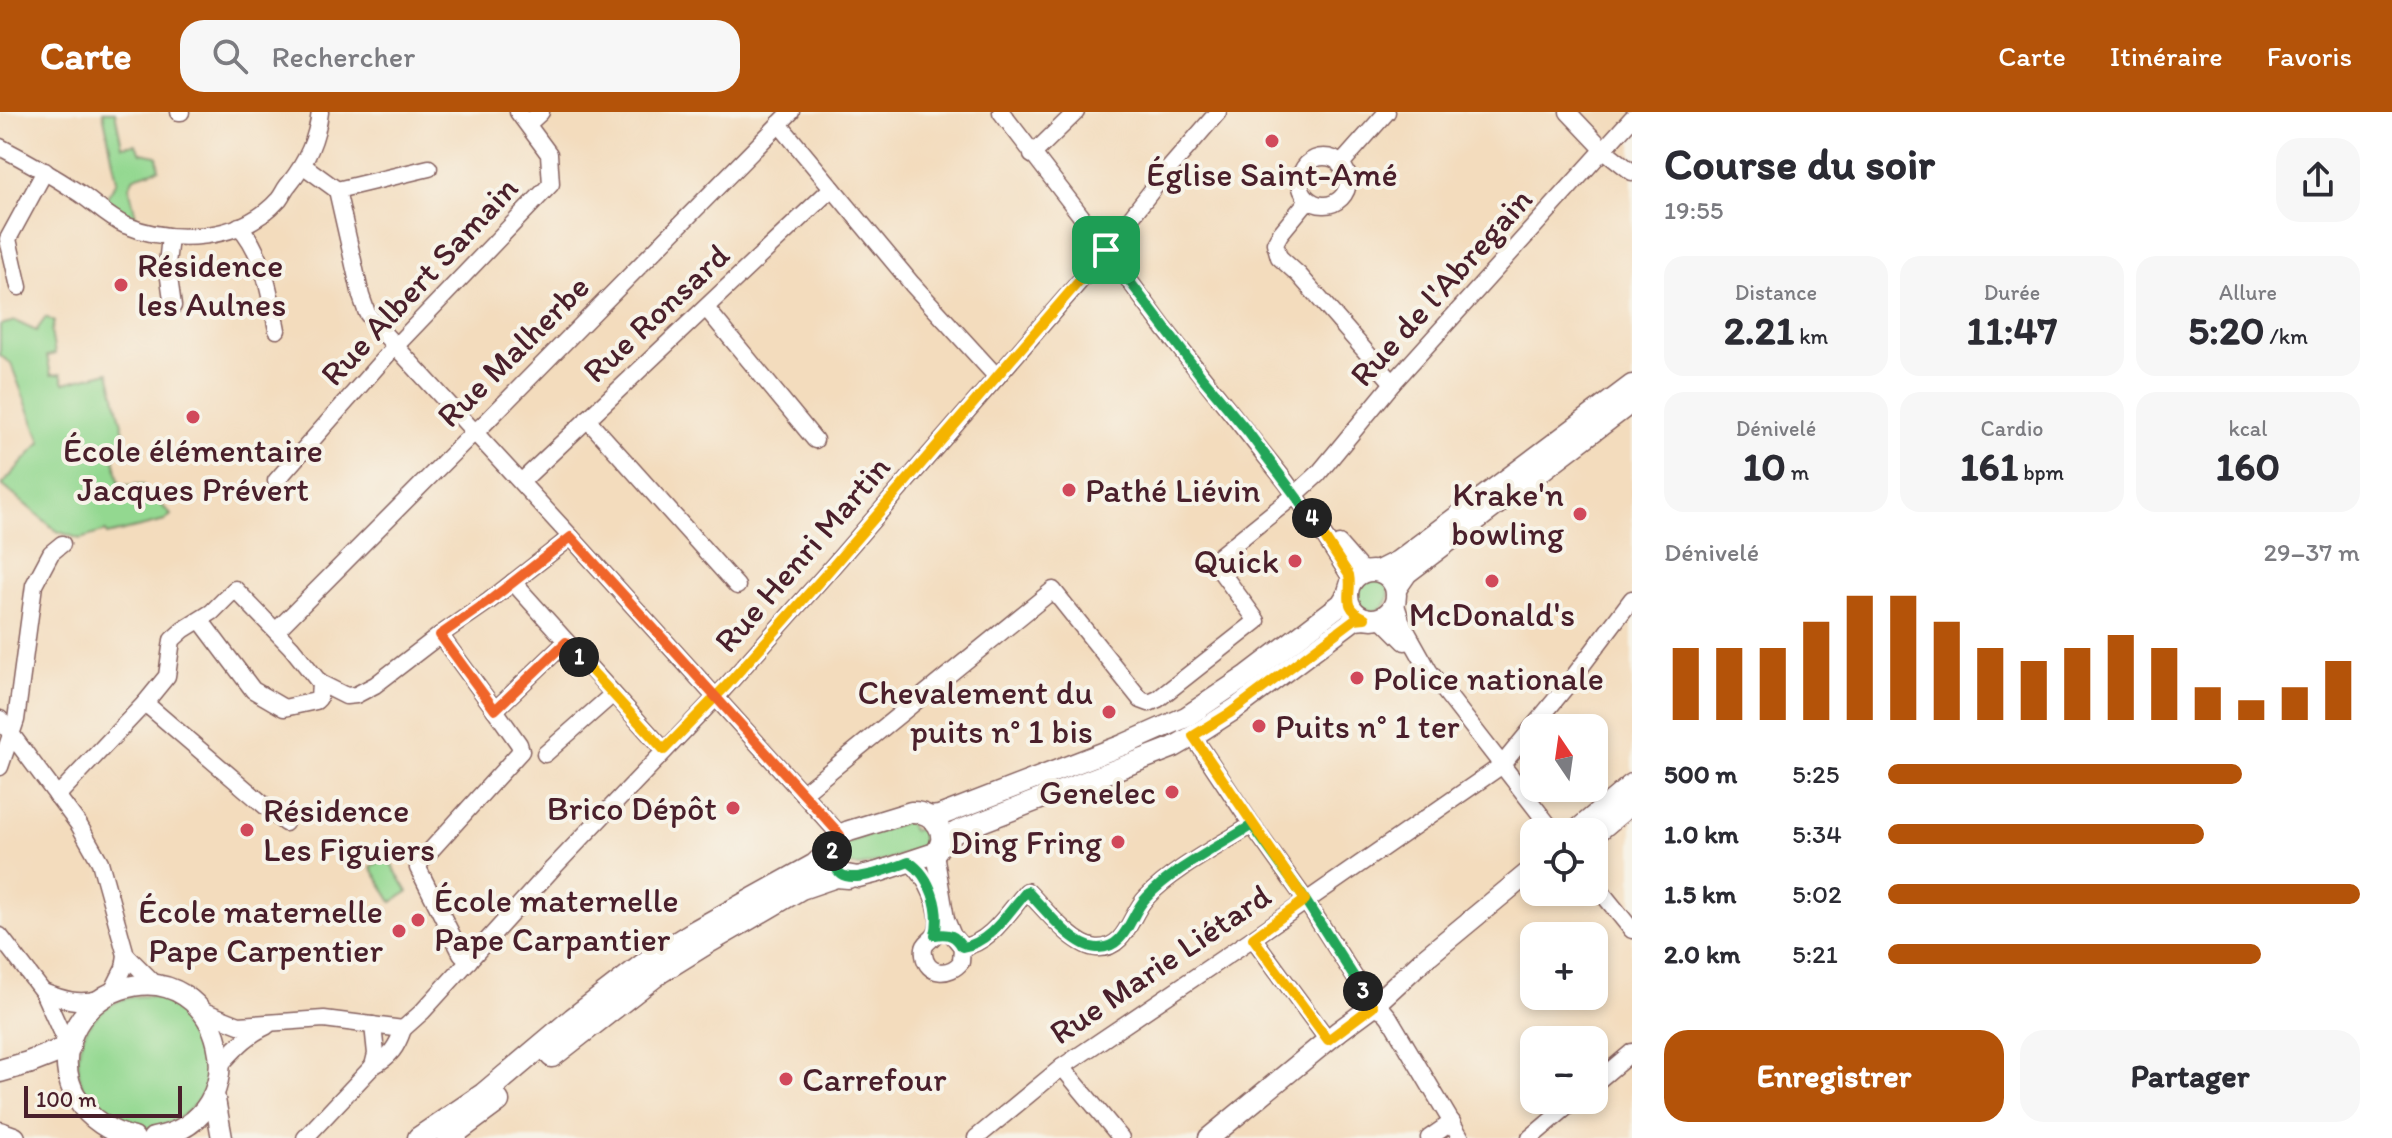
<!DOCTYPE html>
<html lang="fr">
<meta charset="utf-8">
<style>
body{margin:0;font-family:Itim,sans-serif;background:#f7f7f7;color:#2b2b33;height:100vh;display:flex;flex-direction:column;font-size:30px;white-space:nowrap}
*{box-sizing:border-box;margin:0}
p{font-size:26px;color:#7c7c81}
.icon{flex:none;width:44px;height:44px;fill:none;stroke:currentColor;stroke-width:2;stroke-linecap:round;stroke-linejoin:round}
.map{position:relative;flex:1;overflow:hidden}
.drawer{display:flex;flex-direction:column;background:#fff;width:760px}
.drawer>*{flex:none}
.needle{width:52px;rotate:347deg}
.controls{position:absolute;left:1520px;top:602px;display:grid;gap:16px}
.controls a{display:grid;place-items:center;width:88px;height:88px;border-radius:16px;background:#fff;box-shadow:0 4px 12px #0003;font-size:40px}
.scale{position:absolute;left:24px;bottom:20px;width:158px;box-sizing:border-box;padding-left:8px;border:4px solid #4a1f2b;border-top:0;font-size:22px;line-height:28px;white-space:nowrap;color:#4a1f2b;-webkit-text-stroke:6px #f7f3e8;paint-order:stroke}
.pin{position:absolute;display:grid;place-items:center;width:68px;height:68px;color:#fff;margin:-34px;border-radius:16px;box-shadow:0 4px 12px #0006}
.km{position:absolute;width:40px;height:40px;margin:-20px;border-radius:50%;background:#222;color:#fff;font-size:22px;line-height:40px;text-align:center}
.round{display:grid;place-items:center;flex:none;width:84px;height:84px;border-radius:24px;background:#f7f7f7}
.headline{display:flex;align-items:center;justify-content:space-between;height:136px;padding:0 32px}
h1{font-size:44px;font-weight:800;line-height:60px}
.stats{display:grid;grid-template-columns:repeat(3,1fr);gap:12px;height:136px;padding:8px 32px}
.stats div{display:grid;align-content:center;border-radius:20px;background:#f7f7f7;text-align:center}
.stats b{font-size:40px;font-weight:800}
.stats small{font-size:22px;font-weight:400}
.stats p{font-size:22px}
.chart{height:224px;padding:16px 32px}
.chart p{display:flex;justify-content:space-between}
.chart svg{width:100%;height:144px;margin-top:8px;stroke:#b45309;stroke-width:6}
.action{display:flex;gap:16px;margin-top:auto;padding:16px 32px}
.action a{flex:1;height:92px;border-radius:24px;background:#b45309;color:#fff;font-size:32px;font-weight:800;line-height:92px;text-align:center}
.action a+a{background:#f7f7f7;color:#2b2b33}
ul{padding:0 32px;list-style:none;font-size:26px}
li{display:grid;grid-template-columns:128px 96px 1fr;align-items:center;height:60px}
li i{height:20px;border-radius:10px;background:#b45309}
header{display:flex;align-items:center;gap:48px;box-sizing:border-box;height:112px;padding:0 40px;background:#b45309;color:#fff}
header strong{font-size:38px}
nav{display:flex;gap:44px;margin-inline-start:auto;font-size:28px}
.search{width:560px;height:72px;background:#f7f7f7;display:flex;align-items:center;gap:20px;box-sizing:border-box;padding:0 28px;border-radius:24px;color:#7c7c81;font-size:30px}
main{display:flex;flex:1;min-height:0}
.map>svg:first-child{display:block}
.green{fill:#93d890;stroke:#6e7c5e;stroke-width:2}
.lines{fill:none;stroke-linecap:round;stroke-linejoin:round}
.minor-casing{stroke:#85615e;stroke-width:19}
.major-casing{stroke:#85615e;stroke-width:23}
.highway-casing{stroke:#85615e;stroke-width:25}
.minor{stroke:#fff;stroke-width:16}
.major{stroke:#fff;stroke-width:20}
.highway{stroke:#fff;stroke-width:22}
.split-1-casing{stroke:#fff;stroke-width:16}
.split-2-casing{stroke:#fff;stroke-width:16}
.split-3-casing{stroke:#fff;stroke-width:16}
.split-4-casing{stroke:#fff;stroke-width:16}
.split-5-casing{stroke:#fff;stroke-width:16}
.split-1{stroke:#f5b400;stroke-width:10}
.split-2{stroke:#f0652b;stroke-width:10}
.split-3{stroke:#22a559;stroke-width:10}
.split-4{stroke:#f5b400;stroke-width:10}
.split-5{stroke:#22a559;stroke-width:10}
.poi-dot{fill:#d1495b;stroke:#f7f3e8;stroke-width:3}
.labels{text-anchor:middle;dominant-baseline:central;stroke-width:8;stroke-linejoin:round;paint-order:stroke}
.poi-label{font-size:34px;fill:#4a1f2b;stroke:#f7f3e8;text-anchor:start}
.street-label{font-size:34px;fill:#4a1f2b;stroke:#f7f3e8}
</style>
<header>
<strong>Carte</strong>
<div class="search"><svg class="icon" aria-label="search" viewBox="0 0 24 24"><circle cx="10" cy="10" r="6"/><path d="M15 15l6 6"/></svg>Rechercher</div>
<nav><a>Carte</a><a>Itinéraire</a><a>Favoris</a></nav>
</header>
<main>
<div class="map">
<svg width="1632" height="1026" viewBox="0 0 1632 1026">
<rect width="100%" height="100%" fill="#f7f3e8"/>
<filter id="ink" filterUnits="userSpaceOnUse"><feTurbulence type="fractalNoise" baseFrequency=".0125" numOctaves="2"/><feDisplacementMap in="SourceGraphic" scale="16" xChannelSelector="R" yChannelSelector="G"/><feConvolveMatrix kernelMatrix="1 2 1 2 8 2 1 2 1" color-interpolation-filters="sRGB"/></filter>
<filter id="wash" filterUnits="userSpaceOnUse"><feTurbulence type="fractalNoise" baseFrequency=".006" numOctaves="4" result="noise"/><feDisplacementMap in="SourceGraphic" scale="32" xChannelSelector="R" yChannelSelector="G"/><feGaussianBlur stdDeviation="1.8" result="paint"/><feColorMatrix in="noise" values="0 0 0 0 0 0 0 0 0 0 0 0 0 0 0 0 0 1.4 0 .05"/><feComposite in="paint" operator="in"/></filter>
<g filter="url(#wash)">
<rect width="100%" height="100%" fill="#f3dcbd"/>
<!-- green -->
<g class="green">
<polygon points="103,0 115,0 122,34 135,32 141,41 157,44 159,57 134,65 129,74 137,109 105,88 117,69"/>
<polygon points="46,205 54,210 51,220 55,242 47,244 51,263 61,262 64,271 109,260 126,328 111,331 120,374 142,372 171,403 165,409 107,423 106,419 80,427 57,419 2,373 41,330 11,252 0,243 0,213 15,209 36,219"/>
<circle cx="1372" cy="482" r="17"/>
<path d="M 907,709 L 913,719 L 927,713 L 932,725 L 928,733 C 912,738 854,765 844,749 C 840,742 842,737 845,731 Z"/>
<polygon points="387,745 408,780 392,790 371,755"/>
<circle cx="144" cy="950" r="66"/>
</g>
</g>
<g filter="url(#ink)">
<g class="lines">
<!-- minor casing -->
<g class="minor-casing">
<g id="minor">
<polyline points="179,0 181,0"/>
<polyline points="1001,0 1098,126 1164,216 1286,370 1322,421 1349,463 1350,471"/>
<polyline points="1568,0 1604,38 1632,60"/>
<polyline points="528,12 541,0"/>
<polyline points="779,12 912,172 997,265"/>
<path d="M 0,35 C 27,49 53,64 79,81 C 94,91 109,106 125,113 C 173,133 242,129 279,87 C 283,82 285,76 289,72 C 306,51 317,27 320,0"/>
<polyline points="1032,43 1076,0"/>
<circle cx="1324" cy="69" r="24"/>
<polyline points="1340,53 1387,0"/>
<polyline points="304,54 337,78 361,184 367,201 376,213 571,425 840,723"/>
<polyline points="337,78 429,56"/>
<polyline points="1308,88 1280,122 1275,131 1279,145 1299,163 1393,271"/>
<path d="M 239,114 C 264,141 270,183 277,218"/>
<polyline points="170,125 167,152 173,194"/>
<polyline points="19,175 8,127 45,59"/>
<polyline points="706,196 815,328"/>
<polyline points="587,307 737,474"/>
<polyline points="276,369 388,242 551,72 549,42 518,0"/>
<polyline points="521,370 832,76"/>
<polyline points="1339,432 1360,456 1366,459"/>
<polyline points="513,470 664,638"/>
<polyline points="1395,490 1402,511 1429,559 1554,720"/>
<polyline points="1376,507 1384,509 1405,530"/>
<polyline points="201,509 253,578 284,596 316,589 319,586 320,571"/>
<polyline points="276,519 465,329 484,312 791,0"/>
<polyline points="440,523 495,598 519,632 521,639 421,749 418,756 461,841 469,849"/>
<polyline points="145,591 285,711"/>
<polyline points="495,598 566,530"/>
<polyline points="0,607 79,713 100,750 126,843 124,856 112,880"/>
<polyline points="1193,624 1252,713 1302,783 1373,894 1384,899 1389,905 1461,1026"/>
<polyline points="545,642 613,582"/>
<polyline points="0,655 16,608 34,473 51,441 62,432"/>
<polyline points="803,681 1053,478 1141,588 1149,591 1158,587 1257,509 1213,449 1295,383 1318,362 1393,271 1632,6"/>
<polyline points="57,684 145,591 167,564 172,528 183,518 212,500 235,477 291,535 320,571 346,584 356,583 375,573 440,523 489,489 571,425"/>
<path d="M 909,750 C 925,760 947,805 935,823 C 930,830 922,831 924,843 C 927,864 950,864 961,850 L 962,835 L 953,824 L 946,807 L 935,741"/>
<polyline points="1594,771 1632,818"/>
<polyline points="0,824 43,880 62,922 69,933"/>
<polyline points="1253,826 1328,928"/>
<path d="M 962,835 C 990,832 1009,799 1027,779 C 1044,796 1074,835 1097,836 C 1127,837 1130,802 1146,786 C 1172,758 1219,734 1252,713"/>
<polyline points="126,843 157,874"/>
<path d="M 43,880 C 64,888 78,892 99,887"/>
<polyline points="201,898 239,913 324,907 403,917"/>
<polyline points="373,913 376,942 373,954"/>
<polyline points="403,917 422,900 553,756 721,580 826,462 1093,154 1167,59 1218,0"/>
<path d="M 221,952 C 236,936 247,923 267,914"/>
<polyline points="1062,955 1121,1026"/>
<polyline points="1594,972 1632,940"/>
<path d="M 305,1026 L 373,954 C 390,945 397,935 403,917"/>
<polyline points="976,1026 1062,955 1253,826 1501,654 1565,576 1632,487"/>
<polyline points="1429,1026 1452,1010"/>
<polyline points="1530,1026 1575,988"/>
</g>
</g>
<!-- major casing -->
<g class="major-casing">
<g id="major">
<circle cx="1372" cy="483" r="24"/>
<polyline points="1378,459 1398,449 1632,273"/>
<polyline points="1396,477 1407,461 1632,290"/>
<path d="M 911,700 C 934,699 951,722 935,741 L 878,760 L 858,765 L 841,762 L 835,755 L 831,738 L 840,723 L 849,719 Z"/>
<polyline points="931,705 939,704 1123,633 1186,605 1248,563 1341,492 1348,481"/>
<polyline points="1575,720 1632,672"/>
<polyline points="1594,723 1632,691"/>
<polyline points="942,728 958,719 1174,635 1193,624 1235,597 1355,507 1365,506"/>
<polyline points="214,982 222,1026"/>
<path d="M 134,1026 C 85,1015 53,970 73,921 C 82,900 100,884 121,877 C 223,844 265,1007 153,1026"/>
<polyline points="1209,1026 1339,919 1373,894 1424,847 1534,756"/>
</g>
</g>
<!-- highway casing -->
<g class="highway-casing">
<g id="highway">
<polyline points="552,944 660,860 710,829 801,776 836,764 848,765"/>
<polyline points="0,959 28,951 69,935"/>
<polyline points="0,1021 14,1026"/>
<polyline points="419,1026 484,982 573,907 651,847 696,819 815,753 831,738"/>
<polyline points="448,1026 498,989"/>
</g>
</g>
<!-- minor -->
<use href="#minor" class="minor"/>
<!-- major -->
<use href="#major" class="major"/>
<!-- highway -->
<use href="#highway" class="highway"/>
</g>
</g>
<g class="lines" filter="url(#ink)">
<!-- split-1 casing -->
<g class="split-1-casing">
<polyline id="split-1" points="579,545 664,638 728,572 826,462 1106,138"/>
</g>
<!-- split-2 casing -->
<g class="split-2-casing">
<polyline id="split-2" points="579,545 566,530 495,598 440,523 489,489 571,425 836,718 840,723 832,739"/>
</g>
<!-- split-3 casing -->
<g class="split-3-casing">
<path id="split-3" d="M 832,739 C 833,747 834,757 841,762 C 855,772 895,755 909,750 C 931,764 941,798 935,823 C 948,821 956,823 962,835 C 990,832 1009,799 1027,779 C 1044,796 1073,835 1097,836 C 1127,837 1130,802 1146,786 C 1173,757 1218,735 1252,713 L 1302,783 L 1363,879"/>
</g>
<!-- split-4 casing -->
<g class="split-4-casing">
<path id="split-4" d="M 1312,406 L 1349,463 C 1353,483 1340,494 1365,506 L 1355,507 L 1230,601 L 1193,624 L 1305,788 L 1253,826 L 1328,928 L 1373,894 L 1363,879"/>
</g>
<!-- split-5 casing -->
<g class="split-5-casing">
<polyline id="split-5" points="1106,138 1201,264 1248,320 1312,406"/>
</g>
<!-- split-1 -->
<use href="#split-1" class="split-1"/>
<!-- split-2 -->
<use href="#split-2" class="split-2"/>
<!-- split-3 -->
<use href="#split-3" class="split-3"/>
<!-- split-4 -->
<use href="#split-4" class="split-4"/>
<!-- split-5 -->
<use href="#split-5" class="split-5"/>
</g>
<!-- markers -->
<g class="poi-dot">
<circle cx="1272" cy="29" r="8"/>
<circle cx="121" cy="173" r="8"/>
<circle cx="193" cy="305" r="8"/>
<circle cx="1069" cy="378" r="8"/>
<circle cx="1580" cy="402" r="8"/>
<circle cx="1295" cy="449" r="8"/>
<circle cx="1492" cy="469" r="8"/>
<circle cx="1357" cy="566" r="8"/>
<circle cx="1109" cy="600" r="8"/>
<circle cx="1259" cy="614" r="8"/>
<circle cx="1172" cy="680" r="8"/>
<circle cx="733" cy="696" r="8"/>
<circle cx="247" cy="718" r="8"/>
<circle cx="1118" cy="730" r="8"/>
<circle cx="418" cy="808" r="8"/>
<circle cx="399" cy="819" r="8"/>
<circle cx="786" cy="967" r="8"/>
</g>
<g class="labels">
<!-- poi labels -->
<g class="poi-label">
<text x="1272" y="62" text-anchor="middle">Église Saint-Amé</text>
<text x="137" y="153">Résidence<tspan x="137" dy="39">les Aulnes</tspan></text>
<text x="193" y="338" text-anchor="middle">École élémentaire<tspan x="193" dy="39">Jacques Prévert</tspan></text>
<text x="1085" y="378">Pathé Liévin</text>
<text x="1564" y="382" text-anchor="end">Krake'n<tspan x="1564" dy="39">bowling</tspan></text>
<text x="1279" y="449" text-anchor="end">Quick</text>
<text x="1492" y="502" text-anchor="middle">McDonald's</text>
<text x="1373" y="566">Police nationale</text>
<text x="1093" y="580" text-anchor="end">Chevalement du<tspan x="1093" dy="39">puits n° 1 bis</tspan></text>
<text x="1275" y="614">Puits n° 1 ter</text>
<text x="1156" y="680" text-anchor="end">Genelec</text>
<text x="717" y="696" text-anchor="end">Brico Dépôt</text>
<text x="263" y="698">Résidence<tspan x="263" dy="39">Les Figuiers</tspan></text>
<text x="1102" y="730" text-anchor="end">Ding Fring</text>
<text x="434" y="788">École maternelle<tspan x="434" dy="39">Pape Carpantier</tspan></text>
<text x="383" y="799" text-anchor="end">École maternelle<tspan x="383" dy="39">Pape Carpentier</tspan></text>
<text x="802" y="967">Carrefour</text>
</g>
<!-- street labels -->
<g class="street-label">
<text transform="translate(419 169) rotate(-47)">Rue Albert Samain</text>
<text transform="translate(1441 175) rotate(-48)">Rue de l'Abregain</text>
<text transform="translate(656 201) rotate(-43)">Rue Ronsard</text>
<text transform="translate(513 239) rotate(-45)">Rue Malherbe</text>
<text transform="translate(802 442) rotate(-49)">Rue Henri Martin</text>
<text transform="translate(1160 852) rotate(-34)">Rue Marie Liétard</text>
</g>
</g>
</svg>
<div class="controls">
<a><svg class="needle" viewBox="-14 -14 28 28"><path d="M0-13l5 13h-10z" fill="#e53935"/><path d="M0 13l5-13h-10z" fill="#7c7c81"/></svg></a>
<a><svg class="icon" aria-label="locate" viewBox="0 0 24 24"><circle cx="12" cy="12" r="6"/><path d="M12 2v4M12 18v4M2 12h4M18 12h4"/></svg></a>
<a>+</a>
<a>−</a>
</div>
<div class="scale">100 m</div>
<div class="pin" style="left:1106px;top:138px;background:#1e9e55"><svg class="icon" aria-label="arrive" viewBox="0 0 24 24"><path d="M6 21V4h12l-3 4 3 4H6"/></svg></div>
<b class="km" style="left:579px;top:545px">1</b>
<b class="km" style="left:832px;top:739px">2</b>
<b class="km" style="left:1363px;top:879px">3</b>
<b class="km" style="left:1312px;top:406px">4</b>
</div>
<section class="drawer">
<div class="headline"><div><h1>Course du soir</h1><p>19:55</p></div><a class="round"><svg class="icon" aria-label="share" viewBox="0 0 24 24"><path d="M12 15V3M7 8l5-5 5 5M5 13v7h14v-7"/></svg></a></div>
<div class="stats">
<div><p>Distance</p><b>2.21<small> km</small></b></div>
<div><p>Durée</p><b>11:47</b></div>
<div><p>Allure</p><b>5:20<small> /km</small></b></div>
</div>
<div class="stats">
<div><p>Dénivelé</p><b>10<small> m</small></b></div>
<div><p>Cardio</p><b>161<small> bpm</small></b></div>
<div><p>kcal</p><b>160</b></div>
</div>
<div class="chart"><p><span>Dénivelé</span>29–37 m</p>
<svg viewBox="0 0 160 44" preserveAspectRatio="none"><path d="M5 44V22M15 44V22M25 44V22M35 44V14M45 44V6M55 44V6M65 44V14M75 44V22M85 44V26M95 44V22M105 44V18M115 44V22M125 44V34M135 44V38M145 44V34M155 44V26"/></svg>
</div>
<ul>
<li><b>500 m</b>5:25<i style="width:75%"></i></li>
<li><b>1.0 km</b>5:34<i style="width:67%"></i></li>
<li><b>1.5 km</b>5:02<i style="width:100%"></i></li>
<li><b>2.0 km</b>5:21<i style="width:79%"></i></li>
</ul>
<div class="action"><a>Enregistrer</a><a>Partager</a></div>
</section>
</main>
